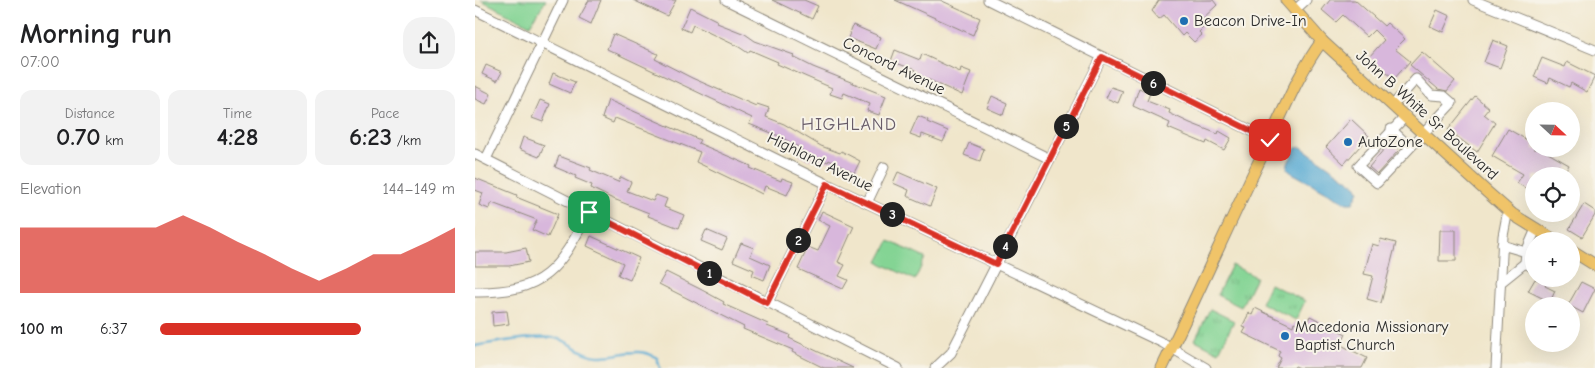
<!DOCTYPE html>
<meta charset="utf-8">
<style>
body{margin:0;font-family:"Comic Neue",sans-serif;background:#f2f2f2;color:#202124;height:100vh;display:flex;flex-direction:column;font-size:19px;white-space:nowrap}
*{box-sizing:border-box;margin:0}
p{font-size:16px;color:#757577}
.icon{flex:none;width:28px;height:28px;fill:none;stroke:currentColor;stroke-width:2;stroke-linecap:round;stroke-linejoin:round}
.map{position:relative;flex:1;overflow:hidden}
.details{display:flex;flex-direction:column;background:#fff;width:475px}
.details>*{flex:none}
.needle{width:32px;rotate:112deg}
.fabs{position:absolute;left:1050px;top:102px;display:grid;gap:10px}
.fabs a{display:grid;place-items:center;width:55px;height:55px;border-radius:50%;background:#fff;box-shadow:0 5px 20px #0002;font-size:25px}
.pin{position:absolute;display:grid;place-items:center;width:42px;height:42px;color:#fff;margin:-21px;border-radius:10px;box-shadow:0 2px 8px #0006}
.km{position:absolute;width:25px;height:25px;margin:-12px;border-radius:50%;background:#222;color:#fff;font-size:14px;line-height:25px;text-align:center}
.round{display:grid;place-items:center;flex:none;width:52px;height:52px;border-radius:20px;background:#f2f2f2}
.overview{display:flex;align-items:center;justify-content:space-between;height:85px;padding:0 20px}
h1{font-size:28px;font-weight:600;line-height:38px}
.metrics{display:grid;grid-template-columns:repeat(3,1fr);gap:8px;height:85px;padding:5px 20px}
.metrics div{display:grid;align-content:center;border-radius:12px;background:#f2f2f2;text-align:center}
.metrics b{font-size:25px;font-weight:600}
.metrics small{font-size:14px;font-weight:400}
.metrics p{font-size:14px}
.chart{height:140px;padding:10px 20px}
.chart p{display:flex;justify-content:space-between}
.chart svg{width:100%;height:90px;margin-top:5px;fill:#d93025;opacity:.7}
ul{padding:0 20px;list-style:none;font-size:16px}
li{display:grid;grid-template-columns:80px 60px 1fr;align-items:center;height:38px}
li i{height:12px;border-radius:6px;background:#d93025}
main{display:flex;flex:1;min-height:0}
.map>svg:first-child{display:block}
.grass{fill:url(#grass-tufts);stroke:#588060}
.park{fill:#84d494;stroke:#588060}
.water{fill:#58aad3;stroke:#426a7f}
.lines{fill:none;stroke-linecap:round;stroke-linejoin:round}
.stream{stroke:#58aad3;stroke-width:2.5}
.building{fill:#d8b7dc}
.minor-casing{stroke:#8e887b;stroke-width:11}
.major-casing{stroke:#8e887b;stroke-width:13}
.minor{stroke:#fff;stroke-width:9}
.major{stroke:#f0c469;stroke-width:11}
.route-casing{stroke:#fff;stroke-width:10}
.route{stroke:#d93025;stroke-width:6}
.poi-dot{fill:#1f6fb2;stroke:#f7f3e8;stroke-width:2}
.labels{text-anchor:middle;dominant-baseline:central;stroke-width:4;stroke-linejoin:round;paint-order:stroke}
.poi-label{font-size:16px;fill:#2b2b2b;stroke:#f7f3e8;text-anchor:start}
.street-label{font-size:16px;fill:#2b2b2b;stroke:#f7f3e8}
.neighbourhood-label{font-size:18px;letter-spacing:1px;fill:#685c69;stroke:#f7f3e8}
</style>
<main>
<section class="details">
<div class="overview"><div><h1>Morning run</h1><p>07:00</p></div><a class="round"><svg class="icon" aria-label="share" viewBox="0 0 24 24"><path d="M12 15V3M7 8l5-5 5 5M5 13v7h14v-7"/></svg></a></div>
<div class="metrics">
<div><p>Distance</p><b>0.70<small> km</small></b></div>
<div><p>Time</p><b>4:28</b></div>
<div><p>Pace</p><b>6:23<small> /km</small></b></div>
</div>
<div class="chart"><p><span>Elevation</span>144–149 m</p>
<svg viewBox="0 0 160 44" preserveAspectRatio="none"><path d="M0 44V12L10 12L20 12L30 12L40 12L50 12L60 6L70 12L80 19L90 25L100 32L110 38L120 32L130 25L140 25L150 19L160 12V44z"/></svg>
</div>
<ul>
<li><b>100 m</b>6:37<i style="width:68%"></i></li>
</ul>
</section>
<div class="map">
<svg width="1120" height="368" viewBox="0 0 1120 368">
<defs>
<pattern id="grass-tufts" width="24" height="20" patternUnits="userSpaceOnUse" patternTransform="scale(1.25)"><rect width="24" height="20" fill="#84d494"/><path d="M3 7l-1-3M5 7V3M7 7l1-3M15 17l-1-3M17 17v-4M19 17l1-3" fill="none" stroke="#72b680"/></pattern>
</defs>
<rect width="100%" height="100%" fill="#f7f3e8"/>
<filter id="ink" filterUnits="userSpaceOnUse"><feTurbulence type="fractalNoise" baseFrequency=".02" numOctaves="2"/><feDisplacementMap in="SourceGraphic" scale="10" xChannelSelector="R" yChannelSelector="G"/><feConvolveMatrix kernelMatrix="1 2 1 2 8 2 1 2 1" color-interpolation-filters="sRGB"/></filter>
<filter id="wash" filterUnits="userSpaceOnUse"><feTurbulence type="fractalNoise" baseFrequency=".0096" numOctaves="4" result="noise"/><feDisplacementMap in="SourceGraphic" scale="20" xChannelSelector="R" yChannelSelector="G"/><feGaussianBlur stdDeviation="1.12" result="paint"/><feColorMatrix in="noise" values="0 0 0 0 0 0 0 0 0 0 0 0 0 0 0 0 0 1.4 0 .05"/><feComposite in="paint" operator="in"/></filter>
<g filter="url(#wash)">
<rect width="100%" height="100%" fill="#f0e6cb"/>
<!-- grass -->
<g class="grass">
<polygon points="757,265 781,277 766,307 742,295"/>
<polygon points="795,284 830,301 821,320 786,303"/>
<polygon points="735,309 759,321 744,352 720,340"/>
</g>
<!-- park -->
<g class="park">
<polygon points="6,0 71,0 55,25"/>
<polygon points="414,241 450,258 440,280 403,262"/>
</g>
<!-- water -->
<polygon class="water" points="826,147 882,186 884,191 878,203 872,203 817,173 812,169 813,163 821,148"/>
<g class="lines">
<!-- stream -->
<path class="stream" d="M 0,346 C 17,343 68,334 84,339 C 98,343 107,355 122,356 C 144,357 163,345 182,358 L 185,368"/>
</g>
<g id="blocks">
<!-- building -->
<g class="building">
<polygon points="114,0 126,0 116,24 104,18"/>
<polygon points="158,0 201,0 192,16"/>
<polygon points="297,0 329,0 343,6 337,19"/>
<polygon points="420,0 465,0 505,18 498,35"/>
<polygon points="684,0 738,0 742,5 724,22 728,28 724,32 727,35 719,42 710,33 707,36 689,15 684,19 677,11"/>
<polygon points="855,0 880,0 909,26 912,23 930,39 920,49 935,61 919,79 894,57 909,40 899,30 892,37 868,15 861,22 847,10"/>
<polygon points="215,7 243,21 242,23 270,34 280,41 319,55 318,57 338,67 411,96 404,115 392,111 395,104 369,93 367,98 355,94 357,88 302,64 303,62 275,50 273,53 264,47 218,25 215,32 206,28"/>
<polygon points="962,10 975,16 968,32 955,26"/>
<polygon points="378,25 406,37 401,49 373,38"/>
<polygon points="138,34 183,54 180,59 217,78 281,106 282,104 294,108 291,117 309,124 346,146 365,153 366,151 385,161 379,173 354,160 353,162 337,156 335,160 324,155 327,149 304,136 274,124 277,118 132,49"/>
<polygon points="1018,40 1033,46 1025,68 1009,62"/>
<polygon points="420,50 445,60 447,54 485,72 486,68 496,72 487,95 439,73 440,70 416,61"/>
<polygon points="947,52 980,81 972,91 963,89 935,65"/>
<polygon points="1067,58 1090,67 1092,62 1120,76 1112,92 1096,83 1094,87 1075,78 1073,83 1059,77"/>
<polygon points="11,65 27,72 22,81 7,74"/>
<polygon points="78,73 100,82 95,93 74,84"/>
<polygon points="0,86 16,94 11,104 0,99"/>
<polygon points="636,87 648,91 643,103 631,98"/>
<polygon points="664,88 675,93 672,101 695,110 694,113 715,123 743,134 744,131 756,138 749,150 732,141 731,144 693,128 695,123 658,106"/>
<polygon points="517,96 532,103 528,115 512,108"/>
<polygon points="1000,96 1014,108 1009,114 1020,123 1002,152 973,130"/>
<polygon points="65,100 75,104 68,122 57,118"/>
<polygon points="133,100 225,140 223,143 276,166 275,168 306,181 307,178 318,182 312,195 290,186 287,194 277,189 221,162 225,152 140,118 138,123 127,118"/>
<polygon points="443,116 453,120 452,122 473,131 468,142 447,134 446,138 435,134"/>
<polygon points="876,119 894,136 869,164 851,147"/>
<polygon points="1033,129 1059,144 1059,149 1066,149 1094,165 1088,176 1059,176 1059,193 1042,183 1048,174 1017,156"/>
<polygon points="48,137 69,145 64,157 44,149"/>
<polygon points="915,142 924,150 902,174 894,167"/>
<polygon points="494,143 509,149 505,161 489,155"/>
<polygon points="84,156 116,168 115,170 143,182 146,177 156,182 152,191 178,201 181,195 192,199 189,207 209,215 204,228 173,216 174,213 136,198 116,188 117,185 100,178 101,176 80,167"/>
<polygon points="423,172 462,189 455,206 432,196 434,190 418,183"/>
<polygon points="0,178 42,195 41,197 83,214 73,237 57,230 62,220 17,203 14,209 4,205 8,193 0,190"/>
<polygon points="1109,204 1120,211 1120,215 1107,237 1094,229"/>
<polygon points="347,211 379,226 363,262 370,265 364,276 373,280 368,289 323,269 333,247 343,251 355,226 343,220"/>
<polygon points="231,230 252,239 247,250 226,241"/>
<polygon points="965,230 981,230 981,261 964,261"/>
<polygon points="116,236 164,258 155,280 143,275 148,263 112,246"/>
<polygon points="906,239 921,243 906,303 892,299 898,276 889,274 897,244 904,246"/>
<polygon points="266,243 279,248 275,256 295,265 289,280 277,275 279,270 258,261"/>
<polygon points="51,248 54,262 34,266 0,266 0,252 31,252"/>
<polygon points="191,272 227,290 249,302 248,304 293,324 292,326 315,335 314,338 378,368 349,368 317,352 318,350 268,329 269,327 184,284"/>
<polygon points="1060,279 1072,282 1070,286 1080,291 1075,302 1053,291"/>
<polygon points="1106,282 1120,289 1108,313 1093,305"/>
<polygon points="780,308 818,326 819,322 830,327 835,316 871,334 866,345 892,358 887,368 825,368 820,366 819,368 801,368 806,358 803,356 805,351 768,333 771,328 767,327 774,313 777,315"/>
<polygon points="32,311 34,324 18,326 17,312"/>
</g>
</g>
</g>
<g filter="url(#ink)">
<use href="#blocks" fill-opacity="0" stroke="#8e887b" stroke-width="1"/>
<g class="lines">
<!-- minor casing -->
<g class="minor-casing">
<g id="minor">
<polyline points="251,0 575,159"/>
<polyline points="513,0 795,140"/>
<polyline points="998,0 1120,50"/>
<polyline points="0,10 352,184 688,343 731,368"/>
<polyline points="820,10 831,0"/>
<polyline points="918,105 941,79 956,95 969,96 977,103 902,183 883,166 931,116"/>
<polyline points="916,129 935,147"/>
<polyline points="0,154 423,368"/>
<polyline points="11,159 88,0"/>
<polyline points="392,203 409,167"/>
<polyline points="1027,245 1051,252"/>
<polyline points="1059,268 1050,263 1051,252 1061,229"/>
<polyline points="1077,279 1079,279"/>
<polyline points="1025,283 1050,263"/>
<path d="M 0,292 C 70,293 84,269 114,212"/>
<polyline points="292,303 352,184"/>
<polyline points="460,368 476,353 627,57"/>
<polyline points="1021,368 1028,236 1033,210"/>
</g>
</g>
<!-- major casing -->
<g class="major-casing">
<g id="major">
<polyline points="811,0 847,41 1012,192 1037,214 1081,241"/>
<polyline points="1096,250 1120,265"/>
<path d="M 687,368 C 723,294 756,219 792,145 C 809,110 824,72 847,41"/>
</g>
</g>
<!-- minor -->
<use href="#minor" class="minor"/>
<!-- major -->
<use href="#major" class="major"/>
</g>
</g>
<g class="lines" filter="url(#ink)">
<!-- route casing -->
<g class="route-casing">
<polyline id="route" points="114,212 292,303 352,184 521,264 627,57 795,140"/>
</g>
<!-- route -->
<use href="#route" class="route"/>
</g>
<!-- markers -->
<g class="poi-dot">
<circle cx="709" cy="21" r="5"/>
<circle cx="873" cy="142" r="5"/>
<circle cx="810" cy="336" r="5"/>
</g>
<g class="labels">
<!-- poi labels -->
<g class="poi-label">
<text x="719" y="21">Beacon Drive-In</text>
<text x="883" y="142">AutoZone</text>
<text x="820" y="327">Macedonia Missionary<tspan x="820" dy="18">Baptist Church</tspan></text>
</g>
<!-- street labels -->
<g class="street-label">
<text transform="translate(419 66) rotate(26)">Concord Avenue</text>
<text transform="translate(952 115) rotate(42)">John B White Sr Boulevard</text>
<text transform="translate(345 162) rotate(26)">Highland Avenue</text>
</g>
<!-- neighbourhood labels -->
<g class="neighbourhood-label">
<text x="374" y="124">HIGHLAND</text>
</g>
</g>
</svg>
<div class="fabs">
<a><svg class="needle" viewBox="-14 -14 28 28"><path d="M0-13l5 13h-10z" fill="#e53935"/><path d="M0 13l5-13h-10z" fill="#757577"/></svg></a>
<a><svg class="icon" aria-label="locate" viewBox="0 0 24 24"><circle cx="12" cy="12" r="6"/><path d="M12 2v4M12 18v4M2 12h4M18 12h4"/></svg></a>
<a>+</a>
<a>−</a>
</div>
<div class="pin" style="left:114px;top:212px;background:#1e9e55"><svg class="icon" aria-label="arrive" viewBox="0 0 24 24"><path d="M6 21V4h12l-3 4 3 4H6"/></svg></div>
<div class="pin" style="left:795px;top:140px;background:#d93025"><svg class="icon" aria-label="check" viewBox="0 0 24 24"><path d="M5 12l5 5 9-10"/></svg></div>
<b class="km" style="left:234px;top:273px">1</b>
<b class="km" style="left:323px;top:240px">2</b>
<b class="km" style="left:417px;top:214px">3</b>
<b class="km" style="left:530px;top:246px">4</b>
<b class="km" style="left:591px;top:126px">5</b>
<b class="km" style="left:678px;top:83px">6</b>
</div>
</main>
